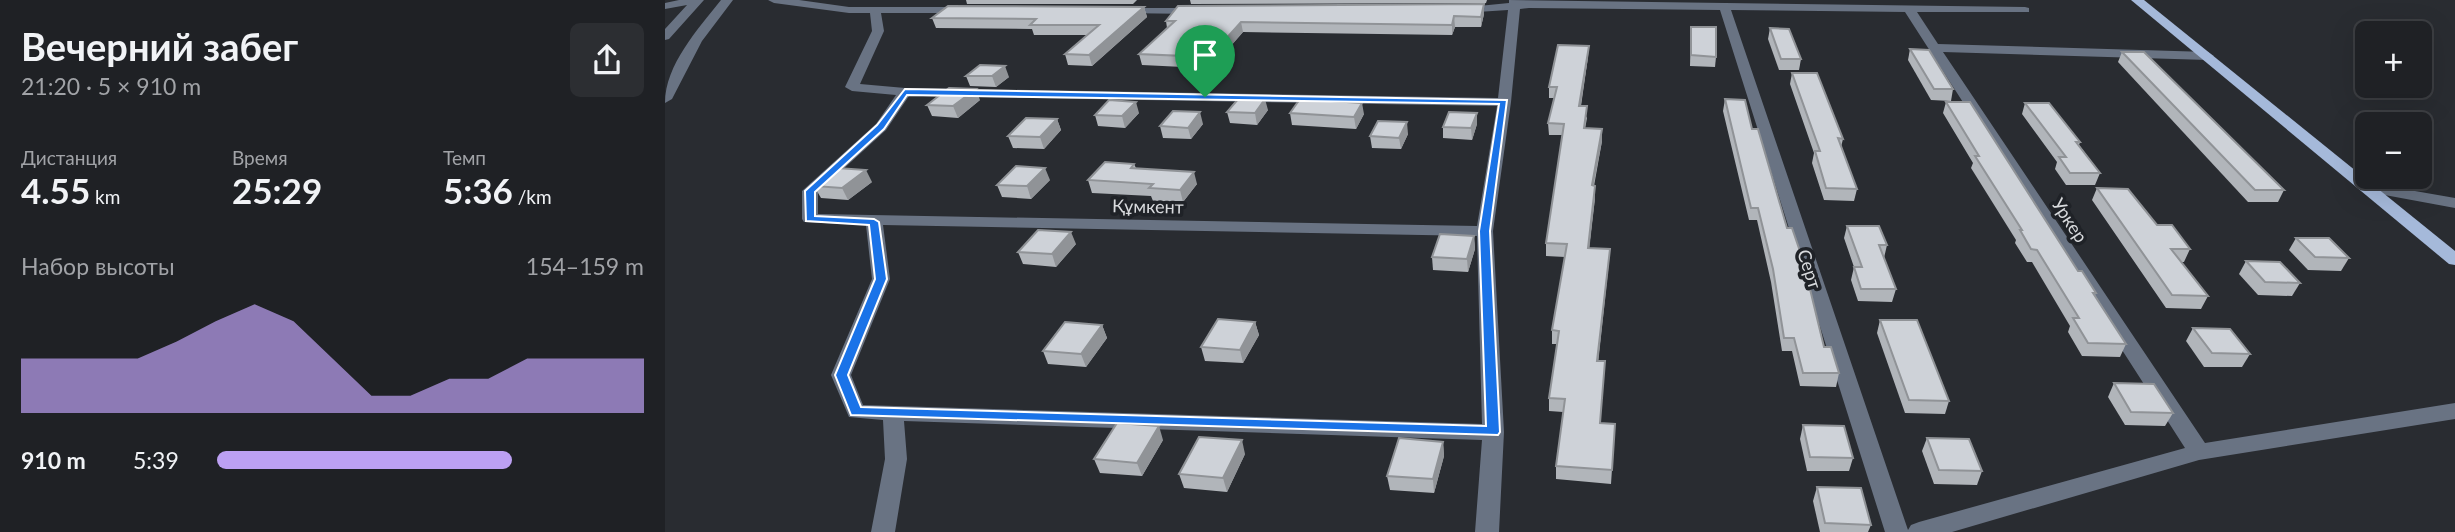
<!DOCTYPE html>
<html lang="ru">
<meta charset="utf-8">
<style>
body{margin:0;font-family:Lato,sans-serif;background:#2c2e32;color:#f1f3f6;height:100vh;display:flex;flex-direction:column;font-size:26px;white-space:nowrap}
*{box-sizing:border-box;margin:0}
p{font-size:23px;color:#a1a3a7}
.icon{flex:none;width:38px;height:38px;fill:none;stroke:currentColor;stroke-width:2;stroke-linecap:round;stroke-linejoin:round}
.map{position:relative;flex:1;overflow:hidden}
.details{display:flex;flex-direction:column;background:#1f2125;width:665px}
.details>*{flex:none}
.controls{position:absolute;left:1690px;top:21px;display:grid;gap:14px}
.controls a{display:grid;place-items:center;width:77px;height:77px;border-radius:10px;background:#1f2125;box-shadow:0 7px 28px #0002,0 0 0 2px #3c3e42;font-size:35px}
.pin{position:absolute;display:grid;place-items:center;width:60px;height:60px;color:#fff;margin:-72px -30px;border-radius:50% 50% 50% 0;rotate:-45deg;box-shadow:0 0 7px #0007}
.pin .icon{rotate:45deg}
.round{display:grid;place-items:center;flex:none;width:74px;height:74px;border-radius:10px;background:#2c2e32}
.head{display:flex;align-items:center;justify-content:space-between;height:119px;padding:0 21px}
h1{font-size:38px;font-weight:700;line-height:52px}
.figures{display:grid;grid-template-columns:repeat(3,1fr);gap:10px;height:119px;padding:7px 21px}
.figures div{display:grid;align-content:center}
.figures b{font-size:35px;font-weight:700}
.figures small{font-size:19px;font-weight:400}
.figures p{font-size:19px}
.chart{height:196px;padding:14px 21px}
.chart p{display:flex;justify-content:space-between}
.chart svg{width:100%;height:126px;margin-top:7px;fill:#bca0f2;opacity:.7}
ul{padding:0 21px;list-style:none;font-size:23px}
li{display:grid;grid-template-columns:112px 84px 1fr;align-items:center;height:52px}
li i{height:18px;border-radius:9px;background:#bca0f2}
main{display:flex;flex:1;min-height:0}
.map>svg:first-child{display:block}
.lines{fill:none;stroke-linecap:round;stroke-linejoin:round}
.minor{fill:#697383;fill-rule:evenodd}
.major{fill:#a5b9da;fill-rule:evenodd}
.wall{fill:#b1b5ba}
.shaded-wall{fill:#909397}
.building{fill:#ced2d8;stroke:#909397;stroke-width:2}
.route{fill:#1a73e8;stroke:#fff;stroke-width:2;fill-rule:evenodd}
.labels{text-anchor:middle;dominant-baseline:central;stroke-width:7;stroke-linejoin:round;paint-order:stroke}
.street-label{font-size:18px;fill:#d8dadd;stroke:#1f2227}
</style>
<main>
<section class="details">
<div class="head"><div><h1>Вечерний забег</h1><p>21:20 · 5 × 910 m</p></div><a class="round"><svg class="icon" aria-label="share" viewBox="0 0 24 24"><path d="M12 15V3M7 8l5-5 5 5M5 13v7h14v-7"/></svg></a></div>
<div class="figures">
<div><p>Дистанция</p><b>4.55<small> km</small></b></div>
<div><p>Время</p><b>25:29</b></div>
<div><p>Темп</p><b>5:36<small> /km</small></b></div>
</div>
<div class="chart"><p><span>Набор высоты</span>154–159 m</p>
<svg viewBox="0 0 160 44" preserveAspectRatio="none"><path d="M0 44V25L10 25L20 25L30 25L40 19L50 12L60 6L70 12L80 25L90 38L100 38L110 32L120 32L130 25L140 25L150 25L160 25V44z"/></svg>
</div>
<ul>
<li><b>910 m</b>5:39<i style="width:69%"></i></li>
</ul>
</section>
<div class="map">
<svg width="1790" height="532" viewBox="0 0 1790 532">
<rect width="100%" height="100%" fill="#292c31"/>
<g class="lines">
<!-- minor -->
<g class="minor">
<polygon points="14,0 39,0 4,39 0,40 0,29 22,5 0,9 0,3"/>
<path d="M 56,0 L 68,0 L 37,41 L 7,99 L 0,103 C 0,65 33,29 56,0 Z"/>
<path d="M 103,0 L 134,0 L 184,7 L 300,7 L 306,10 L 300,13 L 216,13 L 219,31 L 195,84 L 240,88 L 833,98 L 843,10 L 797,13 L 793,12 L 793,8 L 844,3 L 844,0 L 1360,7 L 1364,8 L 1364,12 L 1252,12 L 1273,44 L 1543,52 L 1549,56 L 1543,60 L 1278,52 L 1540,443 L 1790,403 L 1790,419 L 1534,460 L 1287,532 L 1220,532 L 1055,10 L 864,8 L 855,9 L 846,102 L 828,231 L 839,432 L 834,532 L 810,532 L 817,440 L 239,421 L 242,459 L 230,532 L 206,532 L 220,459 L 218,420 L 184,417 L 166,375 L 207,279 L 201,225 L 139,222 L 137,219 L 137,191 L 211,124 L 231,95 L 187,91 L 180,87 L 207,31 L 205,13 L 184,13 L 109,3 ZM 1066,10 L 1240,12 L 1520,448 L 1254,522 L 1246,525 L 1243,530 ZM 244,96 L 832,106 L 812,226 L 153,214 L 153,192 L 221,130 ZM 218,225 L 812,236 L 817,424 L 198,405 L 186,375 L 225,279 Z"/>
<polygon points="457,8 531,8 537,11 531,14 453,13 451,11"/>
<polygon points="1704,183 1790,198 1790,208 1698,191 1696,188 1698,185"/>
</g>
<!-- major -->
<polygon class="major" points="1466,0 1479,0 1790,251 1790,265 1784,264"/>
</g>
<!-- wall -->
<g class="wall">
<polygon points="301,0 472,0 468,4 302,4"/>
<polygon points="525,0 822,0 821,3 526,4"/>
<polygon points="819,4 819,14 816,27 790,27 787,35 578,32 543,72 519,70 518,67 477,65 474,54 502,28 501,21"/>
<polygon points="479,7 482,17 427,66 403,65 400,54 422,35 369,35 367,29 271,28 267,18"/>
<polygon points="1026,27 1051,57 1050,67 1025,66"/>
<polygon points="1105,28 1136,59 1134,70 1114,70 1103,39"/>
<polygon points="1245,49 1288,89 1286,101 1266,100 1243,60"/>
<polygon points="1457,52 1619,190 1613,202 1583,202 1453,62"/>
<polygon points="923,57 916,106 922,118 920,129 937,129 937,141 929,186 930,198 924,248 945,249 933,361 939,375 935,423 950,424 946,484 891,479 891,466 898,412 884,411 884,398 892,344 887,344 887,330 900,257 881,256 881,243 897,135 884,135 883,123 889,98 884,98 884,87"/>
<polygon points="1127,73 1178,139 1176,147 1192,189 1189,201 1159,200 1147,163 1149,153 1125,84"/>
<polygon points="301,76 344,77 331,87 305,86"/>
<polygon points="1060,99 1087,129 1122,228 1159,347 1174,373 1171,387 1135,386 1127,351 1117,351 1106,282 1092,220 1084,220 1058,111"/>
<polygon points="315,100 293,118 267,116 262,105"/>
<polygon points="1281,102 1431,293 1430,295 1461,344 1455,357 1417,356 1403,332 1405,326 1367,262 1362,262 1350,243 1351,240 1306,168 1308,163 1278,113"/>
<polygon points="1360,103 1415,142 1414,145 1435,173 1430,185 1401,185 1390,169 1392,162 1357,114"/>
<polygon points="603,110 592,125 565,123 562,112"/>
<polygon points="474,113 460,128 433,126 430,115"/>
<polygon points="625,113 699,114 691,129 627,125"/>
<polygon points="392,119 396,130 379,149 348,148 343,136"/>
<polygon points="538,124 526,139 498,138 495,126"/>
<polygon points="812,124 807,140 778,138 778,127"/>
<polygon points="743,134 736,149 707,148 705,136"/>
<polygon points="469,164 471,168 532,184 518,202 488,201 486,196 427,193 423,180"/>
<polygon points="385,180 366,199 337,197 332,185"/>
<polygon points="207,182 183,200 156,198 149,186"/>
<polygon points="1432,188 1492,225 1525,249 1519,262 1516,262 1543,296 1536,309 1501,308 1427,200"/>
<polygon points="1182,226 1222,245 1219,258 1231,289 1227,302 1193,301 1186,280 1189,267 1179,238"/>
<polygon points="809,236 810,249 803,272 768,270 767,257"/>
<polygon points="1631,238 1684,258 1676,271 1643,270 1624,250"/>
<polygon points="411,244 391,267 358,264 353,252"/>
<polygon points="1581,261 1635,283 1627,296 1593,295 1574,274"/>
<polygon points="1215,320 1284,401 1280,414 1240,413 1212,333"/>
<polygon points="590,322 594,335 578,363 540,361 536,347"/>
<polygon points="437,325 442,338 421,367 383,364 378,351"/>
<polygon points="1528,328 1585,354 1577,367 1539,367 1521,341"/>
<polygon points="1449,383 1508,413 1500,426 1460,425 1443,397"/>
<polygon points="1138,425 1188,458 1184,471 1142,471 1135,439"/>
<polygon points="1262,438 1317,471 1312,485 1269,484 1257,451"/>
<polygon points="498,440 477,476 435,473 429,459"/>
<polygon points="778,442 779,456 769,493 725,490 722,476"/>
<polygon points="580,454 562,492 519,488 514,474"/>
<polygon points="1152,487 1206,525 1203,532 1155,532 1148,501"/>
</g>
<!-- shaded-wall -->
<g class="shaded-wall">
<polygon points="819,4 819,14 816,27 816,17"/>
<polygon points="479,7 482,17 427,66 424,55"/>
<polygon points="789,16 790,27 787,35 787,25"/>
<polygon points="576,22 578,32 543,72 541,61"/>
<polygon points="924,46 923,57 914,117 914,106"/>
<polygon points="340,66 344,77 331,87 327,76"/>
<polygon points="311,89 315,100 293,118 288,106"/>
<polygon points="600,99 603,110 592,125 590,113"/>
<polygon points="471,102 474,113 460,128 457,116"/>
<polygon points="697,103 699,114 691,129 689,117"/>
<polygon points="535,112 538,124 526,139 523,128"/>
<polygon points="812,113 812,124 807,140 806,128"/>
<polygon points="392,119 396,130 379,149 375,137"/>
<polygon points="742,122 743,134 736,149 734,138"/>
<polygon points="937,129 937,141 926,198 927,185"/>
<polygon points="380,168 385,180 366,199 362,186"/>
<polygon points="201,170 207,182 183,200 177,188"/>
<polygon points="529,172 532,184 518,202 515,190"/>
<polygon points="930,186 930,198 923,261 923,248"/>
<polygon points="406,232 411,244 391,267 387,254"/>
<polygon points="809,236 810,249 803,272 802,259"/>
<polygon points="945,249 944,262 932,374 932,361"/>
<polygon points="590,322 594,335 578,363 575,350"/>
<polygon points="437,325 442,338 421,367 416,354"/>
<polygon points="494,426 498,440 477,476 472,463"/>
<polygon points="577,440 580,454 562,492 558,478"/>
<polygon points="778,442 779,456 769,493 768,479"/>
</g>
<!-- building -->
<g class="building">
<polygon points="819,4 816,17 789,16 787,25 576,22 541,61 516,60 519,56 474,54 510,21 501,21 513,6"/>
<polygon points="283,6 479,7 424,55 400,54 434,25 365,25 371,19 267,18"/>
<polygon points="1026,27 1051,27 1051,57 1026,55"/>
<polygon points="1105,28 1124,29 1136,59 1116,59"/>
<polygon points="893,45 924,46 914,106 922,106 919,128 937,129 927,185 930,186 923,248 945,249 932,361 940,361 935,423 950,424 947,470 891,466 900,399 884,398 894,331 887,330 902,244 881,243 899,124 883,123 892,87 884,87"/>
<polygon points="1245,49 1264,50 1288,89 1269,89"/>
<polygon points="1457,52 1479,52 1619,190 1590,190"/>
<polygon points="315,65 340,66 327,76 301,76"/>
<polygon points="1127,73 1152,73 1178,139 1173,138 1192,189 1161,188 1150,151 1155,151"/>
<polygon points="284,88 311,89 288,106 262,105"/>
<polygon points="574,98 600,99 590,113 562,112"/>
<polygon points="635,99 697,103 689,117 625,113"/>
<polygon points="1060,99 1080,100 1087,129 1093,129 1122,228 1127,228 1138,260 1159,347 1166,347 1174,373 1138,373 1129,338 1119,338 1108,269 1093,208 1086,208"/>
<polygon points="444,100 471,102 457,116 430,115"/>
<polygon points="1281,102 1305,102 1413,271 1417,271 1431,293 1428,293 1461,344 1423,343 1408,318 1414,318 1372,250 1366,249 1355,230 1357,230 1310,156 1314,156"/>
<polygon points="1360,103 1384,103 1415,142 1411,142 1435,173 1405,173 1394,157 1401,157"/>
<polygon points="508,111 535,112 523,128 495,126"/>
<polygon points="784,112 812,113 806,128 778,127"/>
<polygon points="361,118 392,119 375,137 343,136"/>
<polygon points="713,121 742,122 734,138 705,136"/>
<polygon points="440,162 469,164 466,168 529,172 515,190 484,188 488,184 423,180"/>
<polygon points="351,166 380,168 362,186 332,185"/>
<polygon points="172,168 201,170 177,188 149,186"/>
<polygon points="1432,188 1463,189 1492,225 1507,225 1525,249 1506,249 1543,296 1507,295"/>
<polygon points="1182,226 1214,226 1222,245 1214,245 1231,289 1196,289 1189,267 1197,267"/>
<polygon points="373,230 406,232 387,254 353,252"/>
<polygon points="775,234 809,236 802,259 767,257"/>
<polygon points="1631,238 1664,238 1684,258 1650,257"/>
<polygon points="1581,261 1615,262 1635,283 1600,282"/>
<polygon points="553,319 590,322 575,350 536,347"/>
<polygon points="1215,320 1252,320 1284,401 1244,400"/>
<polygon points="400,322 437,325 416,354 378,351"/>
<polygon points="1528,328 1565,329 1585,354 1547,353"/>
<polygon points="1449,383 1489,384 1508,413 1466,412"/>
<polygon points="452,423 494,426 472,463 429,459"/>
<polygon points="1138,425 1179,426 1188,458 1145,457"/>
<polygon points="534,437 577,440 558,478 514,474"/>
<polygon points="734,438 778,442 768,479 722,476"/>
<polygon points="1262,438 1304,439 1317,471 1274,470"/>
<polygon points="1152,487 1196,488 1206,525 1160,523"/>
</g>
<!-- route -->
<path class="route" d="M 240,89 L 842,100 L 825,231 L 835,432 L 833,435 L 186,415 L 170,375 L 210,279 L 204,225 L 141,221 L 140,191 L 212,125 ZM 242,95 L 834,104 L 814,231 L 821,426 L 196,407 L 183,375 L 222,279 L 214,222 L 209,219 L 150,216 L 150,192 L 219,129 Z"/>
<g class="labels">
<!-- street labels -->
<g class="street-label">
<text transform="translate(483 206) rotate(1)">Құмкент</text>
<text transform="translate(1405 220) rotate(57)">Уркер</text>
<text transform="translate(1145 269) rotate(72)">Серт</text>
</g>
</g>
</svg>
<div class="controls">
<a>+</a>
<a>−</a>
</div>
<div class="pin" style="left:540px;top:97px;background:#1e9e55"><svg class="icon" aria-label="arrive" viewBox="0 0 24 24"><path d="M6 21V4h12l-3 4 3 4H6"/></svg></div>
</div>
</main>
